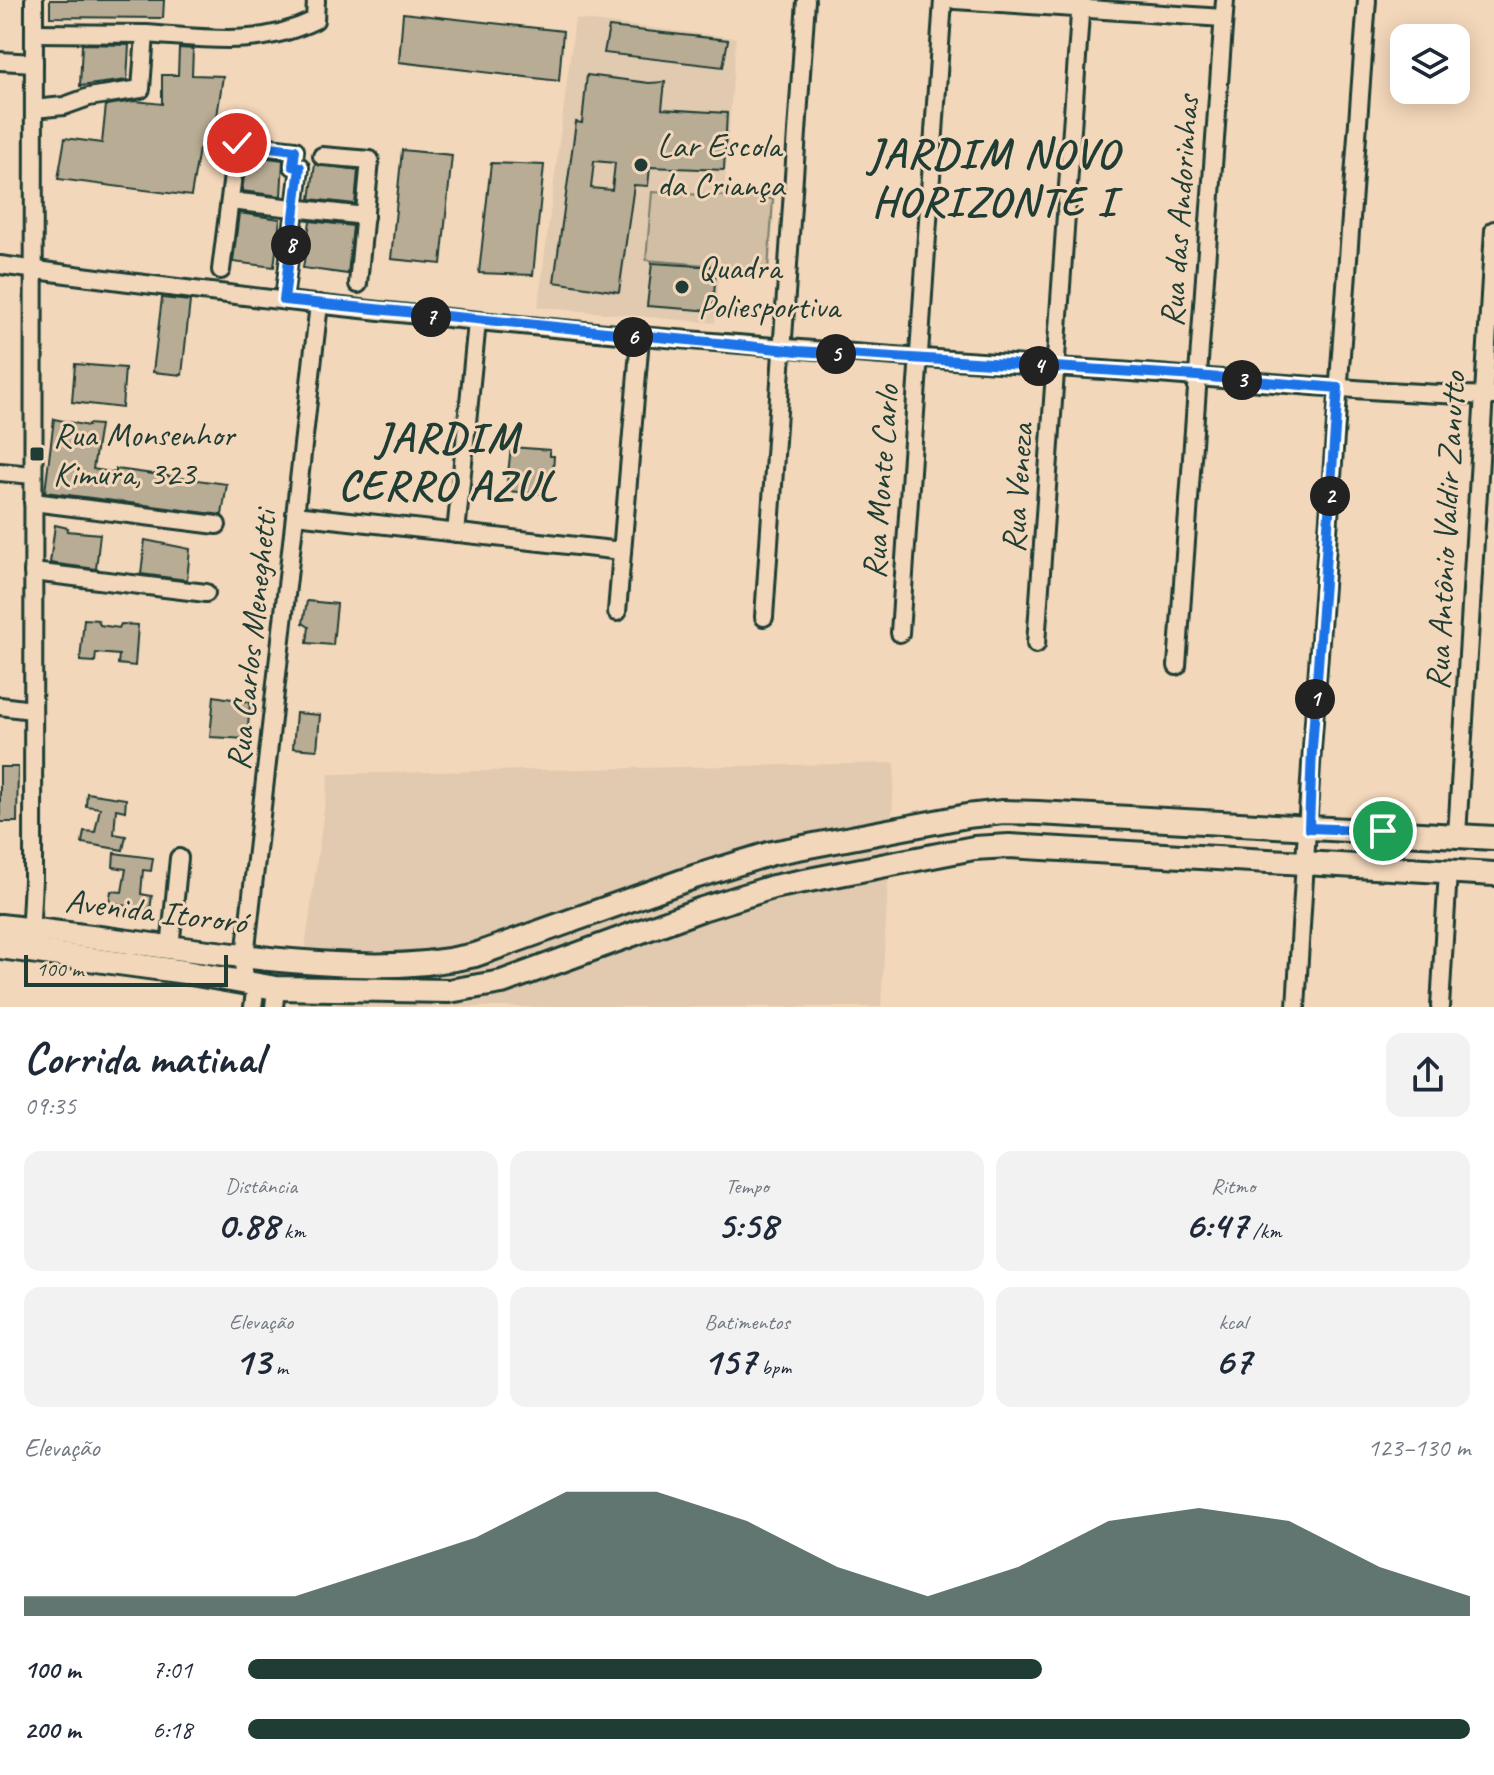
<!DOCTYPE html>
<html lang="pt">
<meta charset="utf-8">
<style>
body{margin:0;font-family:Caveat,sans-serif;background:#f2f2f3;color:#1f2937;height:100vh;display:flex;flex-direction:column;font-size:30px;white-space:nowrap}
*{box-sizing:border-box;margin:0}
p{font-size:26px;color:#747a83}
.icon{flex:none;width:44px;height:44px;fill:none;stroke:currentColor;stroke-width:2;stroke-linecap:round;stroke-linejoin:round}
.map{position:relative;height:1007px;overflow:hidden}
.details{display:flex;flex-direction:column;background:#fff;flex:1}
.details>*{flex:none}
.controls{position:absolute;left:1390px;top:24px;display:grid;gap:16px}
.controls a{display:grid;place-items:center;width:80px;height:80px;border-radius:16px;background:#fff;box-shadow:0 4px 20px #0003;font-size:40px}
.scale{position:absolute;left:24px;bottom:20px;width:204px;box-sizing:border-box;padding-left:8px;border:4px solid #1f3d34;border-top:0;font-size:22px;line-height:28px;white-space:nowrap;color:#1f3d34;-webkit-text-stroke:6px #f3d7ba;paint-order:stroke}
.pin{position:absolute;display:grid;place-items:center;width:68px;height:68px;color:#fff;margin:-34px;border:4px solid #fff;border-radius:50%;box-shadow:0 2px 8px #0007}
.km{position:absolute;width:40px;height:40px;margin:-20px;border-radius:50%;background:#222;color:#fff;font-size:22px;line-height:40px;text-align:center}
.round{display:grid;place-items:center;flex:none;width:84px;height:84px;border-radius:16px;background:#f2f2f3}
.headline{display:flex;align-items:center;justify-content:space-between;height:136px;padding:0 24px}
h1{font-size:44px;font-weight:800;line-height:60px}
.metrics{display:grid;grid-template-columns:repeat(3,1fr);gap:12px;height:136px;padding:8px 24px}
.metrics div{display:grid;align-content:center;border-radius:16px;background:#f2f2f3;text-align:center}
.metrics b{font-size:40px;font-weight:800}
.metrics small{font-size:22px;font-weight:400}
.metrics p{font-size:22px}
.chart{height:224px;padding:16px 24px}
.chart p{display:flex;justify-content:space-between}
.chart svg{width:100%;height:144px;margin-top:8px;fill:#1f3d34;opacity:.7}
ul{padding:0 24px;list-style:none;font-size:26px}
li{display:grid;grid-template-columns:128px 96px 1fr;align-items:center;height:60px}
li i{height:20px;border-radius:10px;background:#1f3d34}
.map>svg:first-child{display:block}
.built{fill:#e1caaf}
.green{fill:#d1bea4;stroke:#787e6c;stroke-width:2}
.building{fill:#b8ac95;stroke:#1f3d34;stroke-width:2;fill-rule:evenodd}
.lines{fill:none;stroke-linecap:round;stroke-linejoin:round}
.minor-casing{stroke:#1f3d34;stroke-width:22}
.major-casing{stroke:#1f3d34;stroke-width:28}
.minor{stroke:#f3d7ba;stroke-width:16}
.major{stroke:#f3d7ba;stroke-width:22}
.route-casing{stroke:#fff;stroke-width:16}
.route{stroke:#1a73e8;stroke-width:10}
.poi-dot{fill:#1f3d34;stroke:#f3d7ba;stroke-width:3}
.labels{text-anchor:middle;dominant-baseline:central;stroke-width:6;stroke-linejoin:round;paint-order:stroke}
.poi-label{font-size:34px;fill:#1f3d34;stroke:#f3d7ba;text-anchor:start}
.street-label{font-size:34px;fill:#1f3d34;stroke:#f3d7ba}
.district-label{font-size:42px;font-weight:bold;letter-spacing:2px;fill:#1f3d34;stroke:#f3d7ba}
</style>
<div class="map">
<svg width="1494" height="1007" viewBox="0 0 1494 1007">
<rect width="100%" height="100%" fill="#f3d7ba"/>
<filter id="ink" filterUnits="userSpaceOnUse"><feTurbulence type="fractalNoise" baseFrequency=".0125" numOctaves="2"/><feDisplacementMap in="SourceGraphic" scale="16" xChannelSelector="R" yChannelSelector="G"/><feConvolveMatrix kernelMatrix="1 2 1 2 8 2 1 2 1" color-interpolation-filters="sRGB"/></filter>
<g filter="url(#ink)">
<!-- built -->
<g class="built">
<polygon points="575,19 736,38 724,194 775,198 770,270 720,266 715,323 538,307"/>
<polygon points="895,763 881,1007 297,1007 329,774"/>
</g>
<!-- green -->
<polygon class="green" points="652,192 773,199 768,270 646,260"/>
<!-- building -->
<g class="building">
<polygon points="50,0 164,0 163,18 50,17"/>
<polygon points="403,13 563,31 559,81 399,62"/>
<polygon points="609,27 728,40 723,67 604,53"/>
<polygon points="82,44 129,45 127,80 80,86"/>
<polygon points="179,48 193,49 192,75 223,76 212,150 199,149 191,196 58,179 65,138 102,143 106,105 135,101 162,104 162,75 178,75"/>
<path d="M 587,75 L 649,83 L 665,82 L 662,109 L 727,113 L 724,170 L 650,167 L 648,186 L 634,185 L 619,292 L 554,282 L 576,122 L 582,123 ZM 594,161 L 615,163 L 612,190 L 591,188 Z"/>
<polygon points="402,150 452,155 441,264 391,259"/>
<polygon points="247,155 283,160 281,196 242,191"/>
<polygon points="491,163 544,165 533,275 479,273"/>
<polygon points="315,164 358,170 355,204 310,199"/>
<polygon points="239,213 280,219 274,267 233,262"/>
<polygon points="310,221 353,226 348,274 303,268"/>
<polygon points="652,263 716,267 713,311 647,306"/>
<polygon points="162,298 190,301 182,375 153,372"/>
<polygon points="75,364 125,368 122,408 72,402"/>
<polygon points="54,419 88,426 88,424 100,425 93,469 116,473 116,469 227,484 222,515 45,492"/>
<polygon points="511,447 550,450 550,456 554,456 553,472 547,472 546,494 506,491"/>
<polygon points="55,525 68,528 67,531 100,534 96,569 50,563"/>
<polygon points="145,540 190,549 187,580 141,574"/>
<polygon points="307,601 337,604 333,645 307,643 309,627 303,623"/>
<polygon points="84,619 98,620 100,625 119,628 121,624 138,625 135,666 118,664 119,655 96,653 95,662 80,661"/>
<polygon points="214,696 250,702 247,739 210,737"/>
<polygon points="296,713 320,715 317,750 293,748"/>
<polygon points="0,767 18,767 17,822 0,822"/>
<polygon points="87,793 126,799 125,811 116,809 114,834 126,836 123,850 82,843 84,831 95,832 100,808 86,806"/>
<polygon points="114,853 153,858 151,871 143,870 141,894 152,896 150,910 109,903 111,891 122,892 126,869 113,867"/>
</g>
<g class="lines">
<!-- minor casing -->
<g class="minor-casing">
<g id="minor">
<polyline points="955,0 1223,18"/>
<polyline points="34,33 145,34 141,89 89,97 64,106 34,109"/>
<path d="M 145,34 C 206,38 257,48 315,20 L 316,0"/>
<polyline points="0,61 34,63"/>
<polyline points="322,156 370,160 358,284"/>
<polyline points="230,201 365,216"/>
<path d="M 0,265 C 361,315 724,346 1088,369 C 1223,378 1358,392 1494,396"/>
<polyline points="221,270 237,143 295,150 293,166 300,167 284,300"/>
<polyline points="0,472 33,475"/>
<polyline points="33,502 217,525"/>
<polyline points="295,515 622,551"/>
<polyline points="456,533 477,322"/>
<polyline points="33,572 206,593"/>
<polyline points="617,612 640,338"/>
<polyline points="764,617 806,0"/>
<polyline points="900,633 943,0"/>
<polyline points="1036,644 1081,0"/>
<polyline points="1177,666 1225,0"/>
<polyline points="0,706 32,710"/>
<polyline points="1457,835 1494,230"/>
<polyline points="30,938 33,880 34,0"/>
<polyline points="170,948 179,858"/>
<polyline points="242,983 319,304"/>
<polyline points="253,1007 256,985"/>
<polyline points="274,1007 276,988"/>
<polyline points="1296,1007 1312,749 1367,0"/>
<polyline points="1440,1007 1448,871"/>
</g>
</g>
<!-- major casing -->
<g class="major-casing">
<g id="major">
<path d="M 0,926 C 94,936 186,951 280,960 C 347,966 409,970 475,955 L 694,877 L 772,853 L 967,816 L 1003,812 L 1038,813 L 1494,838"/>
<polyline points="0,947 185,972 276,988 449,991 502,982 702,909 773,887 974,848 1009,846 1494,874"/>
</g>
</g>
<!-- minor -->
<use href="#minor" class="minor"/>
<!-- major -->
<use href="#major" class="major"/>
</g>
</g>
<g class="lines" filter="url(#ink)">
<!-- route casing -->
<g class="route-casing">
<polyline id="route" points="237,143 295,150 293,166 300,167 284,300 798,351 1197,376 1338,388 1312,749 1309,828 1383,831"/>
</g>
<!-- route -->
<use href="#route" class="route"/>
</g>
<!-- markers -->
<g class="poi-dot">
<circle cx="641" cy="165" r="8"/>
<circle cx="682" cy="287" r="8"/>
<rect x="29" y="446" width="16" height="16" rx="4"/>
</g>
<g class="labels">
<!-- poi labels -->
<g class="poi-label">
<text x="657" y="145">Lar Escola<tspan x="657" dy="39">da Criança</tspan></text>
<text x="698" y="267">Quadra<tspan x="698" dy="39">Poliesportiva</tspan></text>
<text x="53" y="434">Rua Monsenhor<tspan x="53" dy="39">Kimura, 323</tspan></text>
</g>
<!-- street labels -->
<g class="street-label">
<text transform="translate(1179 211) rotate(-86)">Rua das Andorinhas</text>
<text transform="translate(880 482) rotate(-86)">Rua Monte Carlo</text>
<text transform="translate(1017 488) rotate(-86)">Rua Veneza</text>
<text transform="translate(1445 531) rotate(-87)">Rua Antônio Valdir Zanutto</text>
<text transform="translate(251 640) rotate(-84)">Rua Carlos Meneghetti</text>
<text transform="translate(156 911) rotate(7)">Avenida Itororó</text>
</g>
<!-- district labels -->
<g class="district-label">
<text x="994" y="153">JARDIM NOVO<tspan x="994" dy="48">HORIZONTE I</tspan></text>
<text x="448" y="437">JARDIM<tspan x="448" dy="48">CERRO AZUL</tspan></text>
</g>
</g>
</svg>
<div class="controls">
<a><svg class="icon" aria-label="layers" viewBox="0 0 24 24"><path d="M12 4l9 5-9 5-9-5zM3 14l9 5 9-5"/></svg></a>
</div>
<div class="scale">100 m</div>
<div class="pin" style="left:1383px;top:831px;background:#1e9e55"><svg class="icon" aria-label="arrive" viewBox="0 0 24 24"><path d="M6 21V4h12l-3 4 3 4H6"/></svg></div>
<div class="pin" style="left:237px;top:143px;background:#d93025"><svg class="icon" aria-label="check" viewBox="0 0 24 24"><path d="M5 12l5 5 9-10"/></svg></div>
<b class="km" style="left:1315px;top:699px">1</b>
<b class="km" style="left:1330px;top:496px">2</b>
<b class="km" style="left:1242px;top:380px">3</b>
<b class="km" style="left:1039px;top:366px">4</b>
<b class="km" style="left:836px;top:354px">5</b>
<b class="km" style="left:633px;top:337px">6</b>
<b class="km" style="left:431px;top:317px">7</b>
<b class="km" style="left:291px;top:245px">8</b>
</div>
<section class="details">
<div class="headline"><div><h1>Corrida matinal</h1><p>09:35</p></div><a class="round"><svg class="icon" aria-label="share" viewBox="0 0 24 24"><path d="M12 15V3M7 8l5-5 5 5M5 13v7h14v-7"/></svg></a></div>
<div class="metrics">
<div><p>Distância</p><b>0.88<small> km</small></b></div>
<div><p>Tempo</p><b>5:58</b></div>
<div><p>Ritmo</p><b>6:47<small> /km</small></b></div>
</div>
<div class="metrics">
<div><p>Elevação</p><b>13<small> m</small></b></div>
<div><p>Batimentos</p><b>157<small> bpm</small></b></div>
<div><p>kcal</p><b>67</b></div>
</div>
<div class="chart"><p><span>Elevação</span>123–130 m</p>
<svg viewBox="0 0 160 44" preserveAspectRatio="none"><path d="M0 44V38L10 38L20 38L30 38L40 29L50 20L60 6L70 6L80 15L90 29L100 38L110 29L120 15L130 11L140 15L150 29L160 38V44z"/></svg>
</div>
<ul>
<li><b>100 m</b>7:01<i style="width:65%"></i></li>
<li><b>200 m</b>6:18<i style="width:100%"></i></li>
</ul>
</section>
